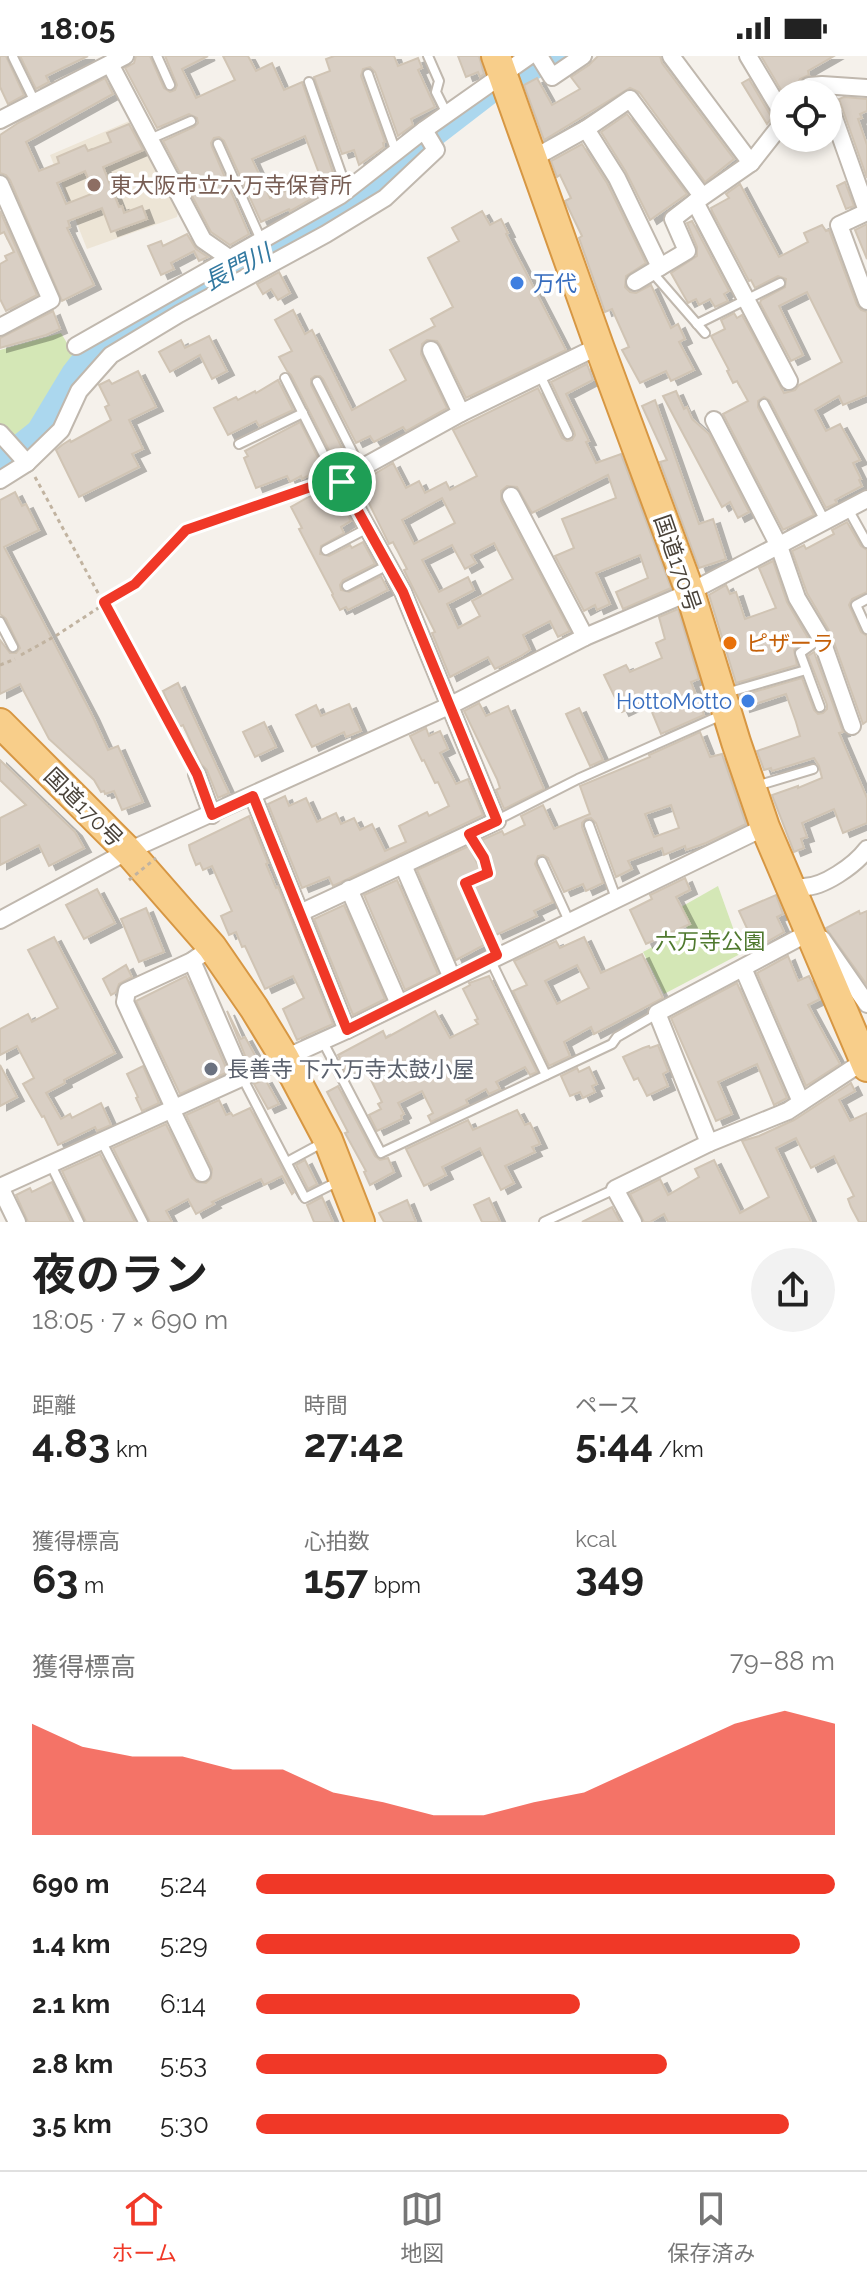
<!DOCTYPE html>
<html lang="ja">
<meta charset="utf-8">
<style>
body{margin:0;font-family:Raleway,"Noto Sans JP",sans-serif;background:#f2f2f2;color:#222;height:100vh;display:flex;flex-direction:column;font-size:30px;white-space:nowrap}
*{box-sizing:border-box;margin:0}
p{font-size:26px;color:#767676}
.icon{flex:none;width:44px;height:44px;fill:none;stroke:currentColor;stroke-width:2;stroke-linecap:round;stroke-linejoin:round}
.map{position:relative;height:1166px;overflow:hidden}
.drawer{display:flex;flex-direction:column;background:#fff;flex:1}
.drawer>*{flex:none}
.controls{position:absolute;left:770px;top:24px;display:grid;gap:16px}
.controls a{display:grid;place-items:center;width:72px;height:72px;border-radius:50%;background:#fff;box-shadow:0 4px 12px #0003;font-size:40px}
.pin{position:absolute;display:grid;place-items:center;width:68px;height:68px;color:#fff;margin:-34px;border:4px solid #fff;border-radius:50%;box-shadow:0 2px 8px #0007}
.round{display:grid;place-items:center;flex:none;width:84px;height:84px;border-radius:42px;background:#f2f2f2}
.head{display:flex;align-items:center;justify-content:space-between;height:136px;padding:0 32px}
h1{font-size:44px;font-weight:700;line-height:60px}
.stats{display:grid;grid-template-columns:repeat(3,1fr);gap:12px;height:136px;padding:8px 32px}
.stats div{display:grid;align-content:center}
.stats b{font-size:40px;font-weight:700}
.stats small{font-size:22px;font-weight:400}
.stats p{font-size:22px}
.chart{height:224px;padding:16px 32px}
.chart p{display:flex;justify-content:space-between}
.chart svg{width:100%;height:144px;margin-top:8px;fill:#f03827;opacity:.7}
ul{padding:0 32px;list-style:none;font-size:26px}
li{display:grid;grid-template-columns:128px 96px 1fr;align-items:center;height:60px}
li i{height:20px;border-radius:10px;background:#f03827}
.status{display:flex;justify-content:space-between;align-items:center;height:56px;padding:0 40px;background:#fff;direction:ltr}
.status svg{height:22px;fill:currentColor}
.dock{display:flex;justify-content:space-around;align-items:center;height:112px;border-top:2px solid #e0e0e0;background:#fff;font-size:22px;color:#767676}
.dock a{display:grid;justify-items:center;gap:4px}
.dock .on{color:#f03827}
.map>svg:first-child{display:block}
.education{fill:#ede5d6}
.green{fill:#d4e7b6}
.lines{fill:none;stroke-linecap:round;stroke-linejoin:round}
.river{stroke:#abd7ee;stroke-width:26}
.building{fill:#d9cfc4;stroke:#d0c4b4;stroke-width:2;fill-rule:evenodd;filter:url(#shadow)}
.service-casing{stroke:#c0b8ae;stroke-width:12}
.minor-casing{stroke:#c0b8ae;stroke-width:20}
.trunk-casing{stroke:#d79743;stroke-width:32}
.path{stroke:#c1b3a0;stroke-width:3;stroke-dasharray:4 4;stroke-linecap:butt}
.service{stroke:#fff;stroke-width:8}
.minor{stroke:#fff;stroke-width:16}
.trunk{stroke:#f8ce8a;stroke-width:28}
.path-bridge{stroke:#c1b3a0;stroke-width:3;stroke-dasharray:4 4;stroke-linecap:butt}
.route-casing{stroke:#fff;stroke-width:16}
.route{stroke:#f03827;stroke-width:10}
.education-dot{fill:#8d6e63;stroke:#fff;stroke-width:3}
.shop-dot{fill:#3f7fe0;stroke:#fff;stroke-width:3}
.food-dot{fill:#e8710a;stroke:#fff;stroke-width:3}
.worship-dot{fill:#6b7280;stroke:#fff;stroke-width:3}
.labels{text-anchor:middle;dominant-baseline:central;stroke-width:7;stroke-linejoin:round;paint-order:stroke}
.education-label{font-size:22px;fill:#785e54;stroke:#fff;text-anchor:start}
.shop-label{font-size:22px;fill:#366cbe;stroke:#fff;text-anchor:start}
.street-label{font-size:22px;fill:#494239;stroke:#fff}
.food-label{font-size:22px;fill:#c56008;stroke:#fff;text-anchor:start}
.park-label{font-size:22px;fill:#4f792e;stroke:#fff}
.worship-label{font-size:22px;fill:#5b616d;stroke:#fff;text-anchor:start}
.water-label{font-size:24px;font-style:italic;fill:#3279a1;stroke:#fff}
</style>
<div class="status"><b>18:05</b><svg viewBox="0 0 49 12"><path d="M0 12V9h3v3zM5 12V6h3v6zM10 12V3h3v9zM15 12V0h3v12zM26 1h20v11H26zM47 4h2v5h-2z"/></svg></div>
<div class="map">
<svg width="867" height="1166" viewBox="0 0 867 1166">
<defs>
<filter id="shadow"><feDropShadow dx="7" dy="4" stdDeviation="0" flood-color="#0004"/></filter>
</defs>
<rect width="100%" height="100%" fill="#f5f1eb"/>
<!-- education -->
<polygon class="education" points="134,63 179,152 177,161 87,193 50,99"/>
<!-- green -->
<g class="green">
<polygon points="61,277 74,299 25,378 15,386 0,368 0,294"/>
<polygon points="718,830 742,897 664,938 643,896 687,873 681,851"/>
</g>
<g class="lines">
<!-- river -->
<polyline class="river" points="0,407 39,376 74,318 105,278 297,180 347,145 495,31 554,0"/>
</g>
<!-- building -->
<g class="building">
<polygon points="0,0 6,0 24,39 8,48 0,31"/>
<polygon points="20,0 88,0 46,20 49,26 36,33"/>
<path d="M 136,0 L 150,0 L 164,32 L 170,36 L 175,34 L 177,29 L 165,0 L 208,0 L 182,13 L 196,42 L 235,24 L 223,0 L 248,0 L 256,15 L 272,7 L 284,34 L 302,26 L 337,128 L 290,155 L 289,153 L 261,166 L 224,85 L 219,81 L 214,82 L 211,87 L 212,91 L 249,178 L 230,189 L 211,176 L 163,85 L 194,71 L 198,67 L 197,62 L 189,58 L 157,72 L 125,12 L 134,7 ZM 305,80 L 320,120 L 270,142 L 252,103 Z"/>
<polygon points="334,0 394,0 398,10 418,2 422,12 418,14 435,51 411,63 413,69 398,80 375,16 370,11 363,13 361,20 385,86 383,87 384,91 359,109 354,94 342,98 314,21 330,15 326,3"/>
<polygon points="458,0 479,0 484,18 480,21 478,16 466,21"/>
<polygon points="598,0 660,0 662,7 734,103 705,126 639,36 630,32 544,84 524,29 537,22 552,49 580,33 571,21 589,9"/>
<polygon points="761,0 834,0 808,15 809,19 800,23 792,38 784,39"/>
<path d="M 105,22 L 113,38 L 26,86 L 39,115 L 59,107 L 57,101 L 85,89 L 88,95 L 111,86 L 107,77 L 129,68 L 143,94 L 103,111 L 119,151 L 122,150 L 124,157 L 142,150 L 147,163 L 111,176 L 102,152 L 68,165 L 70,171 L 67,172 L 94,229 L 62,245 L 10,124 L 6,119 L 0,117 L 0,79 L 18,67 ZM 85,115 L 94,137 L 66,148 L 57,127 Z"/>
<polygon points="749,23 772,62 767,68 742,27"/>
<polygon points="844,41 867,43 867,55 860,58 862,62 858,63 867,89 867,122 839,43"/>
<polygon points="627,58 687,138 650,164 626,116 601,76"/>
<polygon points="582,88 607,127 646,207 626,220 625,231 630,236 636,237 651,229 671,272 678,268 685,283 679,286 694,314 671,325 666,315 640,327 622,294 629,291 612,253 605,256 579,182 582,180 565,145 571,142 560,119 557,121 551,105"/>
<polygon points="845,126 854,150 846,153 837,130"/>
<polygon points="740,128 779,201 808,186 804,177 822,169 826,175 829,174 857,249 861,254 867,256 867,339 843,349 839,340 815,354 826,375 840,368 860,404 853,407 861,423 859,424 862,430 835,444 837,447 826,452 770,345 764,341 758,345 758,351 814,459 783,474 723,358 748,345 737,325 733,327 727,315 729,314 711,280 725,273 721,264 734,257 737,262 742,259 784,337 795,334 799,329 842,306 807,236 779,250 803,299 791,305 760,247 761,244 785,231 786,223 778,220 755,232 751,224 749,225 712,155 711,152 729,142 726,138"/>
<polygon points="0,155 37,239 6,255 0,243 0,208 7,204 5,200 14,196 4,176 0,178"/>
<polygon points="482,155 490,169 501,163 508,177 506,178 566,294 466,342 440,289 437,285 427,284 422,288 421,298 447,352 406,375 403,371 374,386 370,380 356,387 323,323 320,320 315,320 311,323 311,329 346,400 335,406 291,319 287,315 279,301 292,295 275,264 293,254 305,278 312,274 352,354 406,324 390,294 435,270 431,263 453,251 428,202 459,185 452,172"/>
<polygon points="692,165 729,235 724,238 728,245 715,251 710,243 699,249 696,243 688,247 671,217 697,200 697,191 687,167"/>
<polygon points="867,168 867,203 855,174"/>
<polygon points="187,178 196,193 208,201 199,205 194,195 171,207 174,213 161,219 148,190 161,185 163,190"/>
<polygon points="279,216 290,237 278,244 271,233 263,238 257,228"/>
<polygon points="53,255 60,273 46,279 0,292 0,282"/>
<polygon points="209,280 227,315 212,323 200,299 170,316 159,296 181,284 185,292"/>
<path d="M 587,308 L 593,324 L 566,338 L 589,385 L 586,386 L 596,407 L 621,398 L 671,532 L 623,553 L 616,536 L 648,522 L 640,499 L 596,517 L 610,548 L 597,554 L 595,549 L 584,555 L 555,500 L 574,492 L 562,463 L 616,442 L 608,419 L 532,457 L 517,431 L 507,430 L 501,435 L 501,445 L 570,575 L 558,581 L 550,565 L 523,579 L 530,594 L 521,600 L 495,613 L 488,601 L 450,621 L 432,577 L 435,576 L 404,514 L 407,513 L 393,486 L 389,488 L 364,437 L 361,438 L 356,429 L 393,407 L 406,432 L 419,425 L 425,437 L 446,426 L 450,434 L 477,420 L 453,374 L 538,332 L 562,382 L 567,385 L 572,384 L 575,379 L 574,375 L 551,326 ZM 442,442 L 455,467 L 414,488 L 402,464 ZM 494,487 L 513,523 L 472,545 L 480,560 L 458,572 L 447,548 L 474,534 L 468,521 L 439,536 L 422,504 L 452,489 L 465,513 L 476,507 L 471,499 Z"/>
<polygon points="138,315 156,351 129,364 143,393 132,398 139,411 79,441 56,394 62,389 70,384 71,386 111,364 105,351 109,349 99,329 109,324 112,328"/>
<polygon points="278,324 293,354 259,370 256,365 228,379 214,352 236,341 238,344 255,335 256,337"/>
<polygon points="676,335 684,353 687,351 692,363 709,378 749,456 738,462 730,446 722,451 663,340"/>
<polygon points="655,344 699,468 713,463 726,503 699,512 660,406 667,404 642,350"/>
<polygon points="300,366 323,412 302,423 301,420 290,426 287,420 256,432 244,402 248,400 245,395"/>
<polygon points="331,433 332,436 334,435 351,465 341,471 344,477 321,490 320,498 329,500 350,489 352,492 363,486 375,508 343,524 340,529 341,534 349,536 381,520 388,534 348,554 346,551 340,554 332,539 333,538 299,473 302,472 291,451 314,438 316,441"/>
<polygon points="15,436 22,450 26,448 39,474 4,491 92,659 108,694 118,690 143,746 122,754 114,735 105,738 104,735 101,736 94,724 49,683 20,628 0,638 0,584 10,597 16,597 20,592 6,563 0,558 0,444"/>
<polygon points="847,466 861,490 867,494 867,536 852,543 849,549 861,576 867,580 867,665 863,668 831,578 807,537 792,495 804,489 806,493 834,478 832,474"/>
<polygon points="773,505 787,546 808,582 794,594 797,609 736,627 709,539 726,529 730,538 736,536 745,563 776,552 759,512"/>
<polygon points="678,553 699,623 691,626 704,659 661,678 647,644 622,656 604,619 626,609 630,616 662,602 656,587 665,583 659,561"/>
<polygon points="814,596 843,676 839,677 867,742 867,767 843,777 834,753 802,767 807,781 801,783 804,792 794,796 772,739 798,730 798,732 822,722 819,710 814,702 772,715 771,712 764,714 757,695 800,680 796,666 786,638 743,652 740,640 802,622 814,654 818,658 823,657 827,653 827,649 808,600"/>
<polygon points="178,627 229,737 218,742 207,714 201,708 183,669 179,671 163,635"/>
<polygon points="479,647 486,660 508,650 544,733 504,753 496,734 500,732 497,723 464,655"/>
<polygon points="349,648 361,675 346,681 344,676 312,691 296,659 316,649 321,660"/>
<polygon points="579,652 603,704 590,710 566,658"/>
<polygon points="264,666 276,691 255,701 243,676"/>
<polygon points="426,672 429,680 440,675 448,693 440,697 456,728 468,723 483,759 333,830 329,821 302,832 268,748 285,740 289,750 306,742 317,766 336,757 341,768 354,762 360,774 372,768 385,795 406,786 399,770 427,756 429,760 449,750 438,726 435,727 424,704 422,705 410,680"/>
<path d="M 700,676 L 710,701 L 722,698 L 746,768 L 706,787 L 686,794 L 685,790 L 664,799 L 662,792 L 628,805 L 632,813 L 616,821 L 596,767 L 591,762 L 586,763 L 582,767 L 582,771 L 603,827 L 586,835 L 583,828 L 564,836 L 548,802 L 543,799 L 538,800 L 535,808 L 553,846 L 534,855 L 537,860 L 496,879 L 474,831 L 491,823 L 495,818 L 491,800 L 482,784 L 502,775 L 504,779 L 525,769 L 521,760 L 543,749 L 554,773 L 590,758 L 580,730 L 650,701 L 649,699 ZM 671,749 L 679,772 L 654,781 L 645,758 Z"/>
<polygon points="0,704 75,776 84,792 49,810 39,789 0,809 0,762 26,749 0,724"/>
<polygon points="249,760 268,807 266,808 276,832 278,831 333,968 297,984 283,953 304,942 293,920 265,933 245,890 242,891 236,876 229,879 221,860 232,855 212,810 203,814 200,807 196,809 190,794 189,789"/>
<polygon points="469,790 480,813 462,821 458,827 484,889 456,904 417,814"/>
<polygon points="685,822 690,834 676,841 690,868 646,888 630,854 652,843 650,839"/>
<polygon points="397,824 438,918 405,934 364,839"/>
<polygon points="97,833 115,867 84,883 66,849"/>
<polygon points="776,839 783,858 777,861 784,876 756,892 739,855"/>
<polygon points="344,849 385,943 353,959 314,863"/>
<polygon points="146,852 164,896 139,906 121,863"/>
<polygon points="859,855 860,858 867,855 867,929 826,872"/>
<polygon points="54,881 115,997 64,1024 65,1027 46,1037 61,1063 70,1058 72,1062 101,1047 111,1069 97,1075 95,1071 58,1089 44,1060 42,1061 23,1028 34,1022 17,990 0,999 0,973 28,958 32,966 58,952 28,894"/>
<path d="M 584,881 L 601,917 L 642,898 L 663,942 L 594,978 L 591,971 L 564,986 L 570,1000 L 549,1010 L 513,935 L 527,929 L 514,905 L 556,885 L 560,892 ZM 577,909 L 589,932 L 557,948 L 545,925 Z"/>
<polygon points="788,900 798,925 809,920 812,926 820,943 808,949 840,1008 806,1030 757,917"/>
<polygon points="126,909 132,921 119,928 116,936 111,939 103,923"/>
<polygon points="186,920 228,1016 180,1038 136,945"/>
<polygon points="489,920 537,1016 530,1019 525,1011 496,1026 500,1033 489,1038 486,1033 466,1044 468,1048 431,1066 428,1060 433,1057 422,1035 398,1047 404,1058 401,1060 402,1063 377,1075 369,1059 381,1053 378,1048 382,1046 364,1010 348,1019 338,999 383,975 386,982 435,955 450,982 478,968 475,964 478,963 463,933 470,929 469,927"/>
<polygon points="737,927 787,1042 774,1049 757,1008 718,1026 732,1058 716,1065 671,962"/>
<polygon points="227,955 241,983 245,981 257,1003 248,1007"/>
<polygon points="658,989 668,1015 663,1018 668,1030 647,1040 638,1022 634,1024 623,1001 643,992 649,990 650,992"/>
<polygon points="0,1009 17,1041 0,1050"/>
<polygon points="143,1010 159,1047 142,1055 136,1042 138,1041 127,1018"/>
<polygon points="589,1011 597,1028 592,1030 595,1036 583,1042 580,1036 570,1040 561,1020 577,1012 579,1016"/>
<polygon points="265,1023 279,1048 268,1053 254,1028"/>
<polygon points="851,1027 855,1035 839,1044 850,1065 867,1057 867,1166 859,1166 851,1151 848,1143 854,1140 834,1100 811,1112 796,1082 776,1092 811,1166 668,1166 664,1158 650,1166 644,1166 630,1138 660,1123 668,1139 699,1121 695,1113 714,1104 740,1157 769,1141 742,1085 759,1080 794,1064"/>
<polygon points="338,1030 375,1100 380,1104 388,1102 394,1116 370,1129 364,1116 366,1115 345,1077 348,1076 327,1036"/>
<polygon points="219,1044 226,1059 231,1057 233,1060 250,1052 294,1136 292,1138 282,1120 264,1129 261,1123 212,1146 214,1148 196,1158 188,1143 166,1155 172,1166 150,1166 113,1092 166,1068 192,1122 197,1126 206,1127 211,1122 212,1113 186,1059"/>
<polygon points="517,1054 525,1069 530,1067 540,1088 532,1091 535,1096 505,1110 514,1127 501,1134 480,1092 442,1111 446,1119 424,1130 406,1093 468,1064 473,1074"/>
<polygon points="100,1098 135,1166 86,1166 62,1115"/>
<polygon points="305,1104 317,1128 308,1133 296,1109"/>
<polygon points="52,1126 71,1166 28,1166 16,1139 30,1132 32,1136"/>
<polygon points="322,1141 333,1166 314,1166 307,1149"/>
<polygon points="489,1142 500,1166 482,1166 474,1149"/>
<polygon points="407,1144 416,1166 384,1166 379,1157"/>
<polygon points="612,1151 620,1166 582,1166"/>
</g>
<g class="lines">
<!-- service casing -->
<g class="service-casing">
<g id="service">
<polyline points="157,0 170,29"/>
<polyline points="428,0 439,25 436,36 447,58"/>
<polyline points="13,1 35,46"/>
<polyline points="368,18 396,96"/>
<polyline points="309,26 347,134"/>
<polyline points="150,83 191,65"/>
<polyline points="218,88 261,184"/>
<polyline points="652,216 705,277"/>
<polyline points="697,268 780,227"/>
<polyline points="540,319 568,378"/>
<polyline points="285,322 334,419 342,426"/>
<polyline points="317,326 361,413"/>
<polyline points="764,348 825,465"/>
<polyline points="239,388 303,357"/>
<polyline points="848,453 867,487"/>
<polyline points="326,494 368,472"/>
<polyline points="347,530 388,509"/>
<polyline points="867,543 856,549 867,573"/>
<polyline points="0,566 13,591"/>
<polyline points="726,637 806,614"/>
<polyline points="820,651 800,597 821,582"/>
<polyline points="756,730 813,713"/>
<polyline points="497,764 578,723 724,658"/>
<polyline points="589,769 616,842"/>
<polyline points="470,778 484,802 488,817 465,827 497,899"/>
<polyline points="542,806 569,865"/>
<polyline points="490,903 546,1019"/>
<polyline points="322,984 381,1097 612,988 617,981 657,958"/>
<polyline points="242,1021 305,1142 339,1125"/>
<polyline points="102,1086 143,1166"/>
<polyline points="287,1106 324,1086"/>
<polyline points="51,1109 79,1166"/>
<polyline points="544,1166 615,1133"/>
</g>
</g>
<!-- minor casing -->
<g class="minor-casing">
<g id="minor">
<polyline points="539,0 552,21 583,0"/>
<polyline points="671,0 751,107"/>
<polyline points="748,0 784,60"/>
<polyline points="110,8 203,184 229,202"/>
<polyline points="803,38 809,30 822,29 867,32"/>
<polyline points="828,45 867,155"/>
<polyline points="0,64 125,0"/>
<polyline points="784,65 751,107 695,146 789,325"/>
<polyline points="586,73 617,122 660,211"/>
<polyline points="532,103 586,73 630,43 702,140"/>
<polyline points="0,128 51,244 0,271"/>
<polyline points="867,156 839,169 867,245"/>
<polyline points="635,226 687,195 673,163 695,146"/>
<polyline points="76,290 341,139 424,74 529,0"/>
<polyline points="431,294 461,357"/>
<polyline points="714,364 779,490 797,542 821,582 852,670"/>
<polyline points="0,377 27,407"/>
<polyline points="0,424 27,407 61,374 79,335 111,299 179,258 326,178 385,142 436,94 424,74"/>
<polyline points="511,440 585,581"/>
<polyline points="197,718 212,759"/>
<polyline points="253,740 347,974"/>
<polyline points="403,809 452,922"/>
<path d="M 789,828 C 793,829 798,831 802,831 C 823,832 855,809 867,793"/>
<polyline points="349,833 399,948"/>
<polyline points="300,857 497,765 403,536 342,426 365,410 461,357 599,290"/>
<polyline points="0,864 128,795 451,649 585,581 690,536 867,443"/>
<polyline points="822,883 867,948"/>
<polyline points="192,905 242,1020"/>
<polyline points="743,912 801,1046"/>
<polyline points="174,1052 125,946 127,935 192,905 212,891"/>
<polyline points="171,1053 202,1117"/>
<polyline points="709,1087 788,1055 864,1005"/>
<polyline points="0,1131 347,974 765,771"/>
<polyline points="0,1131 17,1166"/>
<polyline points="633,1166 615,1133 709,1087 657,957 810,876"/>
</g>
</g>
<!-- trunk casing -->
<g class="trunk-casing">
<g id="trunk">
<polyline points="496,0 599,290 690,536 736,686 765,771 867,1011"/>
<polyline points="0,667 128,795 212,891 254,952 284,1001 328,1084 360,1166"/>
</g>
</g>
<!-- path -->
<g class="path">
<polyline points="35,421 190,706"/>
<polyline points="21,599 57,579 135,528 186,474 326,426"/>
<polyline points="0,609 15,603"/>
</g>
<!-- service -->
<use href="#service" class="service"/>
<!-- minor -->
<use href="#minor" class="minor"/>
<!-- trunk -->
<use href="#trunk" class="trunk"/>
<!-- path-bridge -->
<polyline class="path-bridge" points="129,824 156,802"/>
</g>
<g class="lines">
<!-- route casing -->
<g class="route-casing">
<polygon id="route" points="325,426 342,426 403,536 497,765 469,778 484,802 488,817 465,827 497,899 347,974 253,740 212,759 197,718 104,546 135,528 186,474"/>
</g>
<!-- route -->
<use href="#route" class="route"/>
</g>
<!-- markers -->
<circle class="education-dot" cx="94" cy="129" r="8"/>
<g class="shop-dot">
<circle cx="517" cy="227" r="8"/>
<circle cx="748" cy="645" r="8"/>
</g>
<circle class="food-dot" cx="730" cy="587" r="8"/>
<circle class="worship-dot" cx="211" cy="1013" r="8"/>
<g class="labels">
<!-- education labels -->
<g class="education-label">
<text x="110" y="129">東大阪市立六万寺保育所</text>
</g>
<!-- shop labels -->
<g class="shop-label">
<text x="533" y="227">万代</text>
<text x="732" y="645" text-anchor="end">HottoMotto</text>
</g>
<!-- street labels -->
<g class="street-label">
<text transform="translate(678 507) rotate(71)">国道170号</text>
<text transform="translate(84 751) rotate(45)">国道170号</text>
</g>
<!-- food labels -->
<g class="food-label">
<text x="746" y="587">ピザーラ</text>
</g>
<!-- park labels -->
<g class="park-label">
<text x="710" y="885">六万寺公園</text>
</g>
<!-- worship labels -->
<g class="worship-label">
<text x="227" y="1013">長善寺 下六万寺太鼓小屋</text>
</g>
<!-- water labels -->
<g class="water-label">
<text transform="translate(237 211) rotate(-27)">長門川</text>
</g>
</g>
</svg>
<div class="controls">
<a><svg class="icon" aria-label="locate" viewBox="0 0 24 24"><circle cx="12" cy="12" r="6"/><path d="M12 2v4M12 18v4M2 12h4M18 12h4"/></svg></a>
</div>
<div class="pin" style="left:342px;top:426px;background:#1e9e55"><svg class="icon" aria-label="arrive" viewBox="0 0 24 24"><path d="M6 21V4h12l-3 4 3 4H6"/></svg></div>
</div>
<section class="drawer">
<div class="head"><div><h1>夜のラン</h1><p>18:05 · 7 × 690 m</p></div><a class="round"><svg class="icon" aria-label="share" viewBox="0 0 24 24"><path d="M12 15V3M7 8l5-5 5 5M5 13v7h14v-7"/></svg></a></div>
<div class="stats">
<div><p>距離</p><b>4.83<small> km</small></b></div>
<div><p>時間</p><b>27:42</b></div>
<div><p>ペース</p><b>5:44<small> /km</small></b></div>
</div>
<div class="stats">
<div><p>獲得標高</p><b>63<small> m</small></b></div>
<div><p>心拍数</p><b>157<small> bpm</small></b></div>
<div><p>kcal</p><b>349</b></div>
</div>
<div class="chart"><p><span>獲得標高</span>79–88 m</p>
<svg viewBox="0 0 160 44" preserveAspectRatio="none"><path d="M0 44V10L10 17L20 20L30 20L40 24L50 24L60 31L70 34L80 38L90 38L100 34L110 31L120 24L130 17L140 10L150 6L160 10V44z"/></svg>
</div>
<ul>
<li><b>690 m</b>5:24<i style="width:100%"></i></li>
<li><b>1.4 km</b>5:29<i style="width:94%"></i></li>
<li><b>2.1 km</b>6:14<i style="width:56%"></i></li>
<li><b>2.8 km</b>5:53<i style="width:71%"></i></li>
<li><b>3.5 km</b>5:30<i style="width:92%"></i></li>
</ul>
</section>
<nav class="dock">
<a class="on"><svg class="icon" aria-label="home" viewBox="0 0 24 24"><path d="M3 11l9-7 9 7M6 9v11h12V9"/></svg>ホーム</a>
<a><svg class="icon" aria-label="map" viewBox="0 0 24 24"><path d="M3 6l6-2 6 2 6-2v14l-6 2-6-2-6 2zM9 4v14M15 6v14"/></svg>地図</a>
<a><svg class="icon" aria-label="saved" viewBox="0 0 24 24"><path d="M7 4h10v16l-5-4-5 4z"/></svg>保存済み</a>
</nav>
